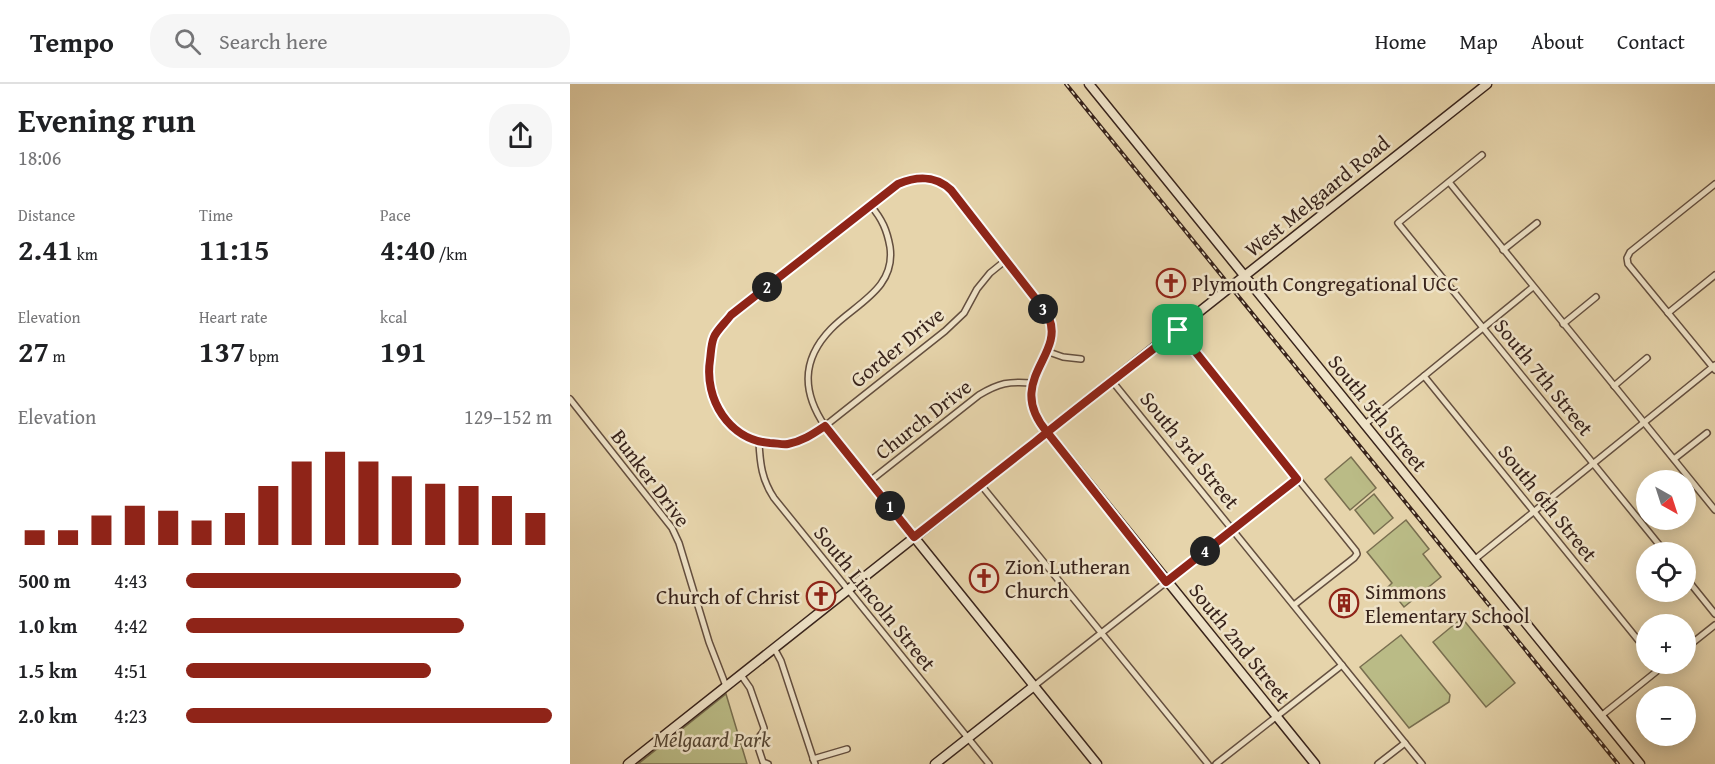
<!DOCTYPE html>
<meta charset="utf-8">
<style>
body{margin:0;font-family:"Gentium Book Plus",serif;background:#f6f6f6;color:#202124;height:100vh;display:flex;flex-direction:column;font-size:22px;white-space:nowrap}
*{box-sizing:border-box;margin:0}
p{font-size:20px;color:#757577}
.icon{flex:none;width:33px;height:33px;fill:none;stroke:currentColor;stroke-width:2;stroke-linecap:round;stroke-linejoin:round}
.map{position:relative;flex:1;overflow:hidden}
.panel{display:flex;flex-direction:column;background:#fff;width:570px}
.panel>*{flex:none}
.needle{width:39px;rotate:141deg}
.controls{position:absolute;left:1066px;top:386px;display:grid;gap:12px}
.controls a{display:grid;place-items:center;width:60px;height:60px;border-radius:50%;background:#fff;box-shadow:0 3px 15px #0003;font-size:30px}
.pin{position:absolute;display:grid;place-items:center;width:51px;height:51px;color:#fff;margin:-26px;border-radius:12px;box-shadow:0 3px 9px #0006}
.km{position:absolute;width:30px;height:30px;margin:-15px;border-radius:50%;background:#222;color:#fff;font-size:16px;line-height:30px;text-align:center}
.round{display:grid;place-items:center;flex:none;width:63px;height:63px;border-radius:24px;background:#f6f6f6}
.head{display:flex;align-items:center;justify-content:space-between;height:102px;padding:0 18px}
h1{font-size:33px;font-weight:600;line-height:45px}
.figures{display:grid;grid-template-columns:repeat(3,1fr);gap:9px;height:102px;padding:6px 18px}
.figures div{display:grid;align-content:center}
.figures b{font-size:30px;font-weight:600}
.figures small{font-size:16px;font-weight:400}
.figures p{font-size:16px}
.chart{height:168px;padding:12px 18px}
.chart p{display:flex;justify-content:space-between}
.chart svg{width:100%;height:108px;margin-top:6px;stroke:#8f2418;stroke-width:6}
ul{padding:0 18px;list-style:none;font-size:20px}
li{display:grid;grid-template-columns:96px 72px 1fr;align-items:center;height:45px}
li i{height:15px;border-radius:8px;background:#8f2418}
header{display:flex;align-items:center;gap:36px;box-sizing:border-box;height:84px;padding:0 30px;background:#fff;border-bottom:2px solid #e0e0e0}
header strong{font-size:28px}
nav{display:flex;gap:33px;margin-inline-start:auto;font-size:21px}
.search{width:420px;height:54px;background:#f6f6f6;display:flex;align-items:center;gap:15px;box-sizing:border-box;padding:0 21px;border-radius:24px;color:#757577;font-size:22px}
main{display:flex;flex:1;min-height:0}
.map>svg:first-child{display:block}
.green{fill:#babb86;stroke:#796f50;stroke-width:1.5}
.lines{fill:none;stroke-linecap:round;stroke-linejoin:round}
.street-casing{stroke:#644f3f;stroke-width:8}
.secondary-casing{stroke:#38231b;stroke-width:11}
.street{stroke:#efe3c8;stroke-width:5}
.secondary{stroke:#efe3c8;stroke-width:8}
.rail-casing{stroke:#38231b;stroke-width:4}
.rail{stroke:#efe3c8;stroke-width:1.5;stroke-dasharray:4.5;stroke-linecap:butt}
.route-casing{stroke:#fff;stroke-width:12}
.route{stroke:#8f2418;stroke-width:8}
.labels{text-anchor:middle;dominant-baseline:central;stroke-width:5;stroke-linejoin:round;paint-order:stroke}
.street-label{font-size:21px;fill:#38231b;stroke:#efe3c8}
.poi-label{font-size:21px;fill:#38231b;stroke:#efe3c8;text-anchor:start}
.park-label{font-size:21px;font-style:italic;fill:#584936;stroke:#efe3c8}
</style>
<header>
<strong>Tempo</strong>
<div class="search"><svg class="icon" aria-label="search" viewBox="0 0 24 24"><circle cx="10" cy="10" r="6"/><path d="M15 15l6 6"/></svg>Search here</div>
<nav><a>Home</a><a>Map</a><a>About</a><a>Contact</a></nav>
</header>
<main>
<section class="panel">
<div class="head"><div><h1>Evening run</h1><p>18:06</p></div><a class="round"><svg class="icon" aria-label="share" viewBox="0 0 24 24"><path d="M12 15V3M7 8l5-5 5 5M5 13v7h14v-7"/></svg></a></div>
<div class="figures">
<div><p>Distance</p><b>2.41<small> km</small></b></div>
<div><p>Time</p><b>11:15</b></div>
<div><p>Pace</p><b>4:40<small> /km</small></b></div>
</div>
<div class="figures">
<div><p>Elevation</p><b>27<small> m</small></b></div>
<div><p>Heart rate</p><b>137<small> bpm</small></b></div>
<div><p>kcal</p><b>191</b></div>
</div>
<div class="chart"><p><span>Elevation</span>129–152 m</p>
<svg viewBox="0 0 160 44" preserveAspectRatio="none"><path d="M5 44V38M15 44V38M25 44V32M35 44V28M45 44V30M55 44V34M65 44V31M75 44V20M85 44V10M95 44V6M105 44V10M115 44V16M125 44V19M135 44V20M145 44V24M155 44V31"/></svg>
</div>
<ul>
<li><b>500 m</b>4:43<i style="width:75%"></i></li>
<li><b>1.0 km</b>4:42<i style="width:76%"></i></li>
<li><b>1.5 km</b>4:51<i style="width:67%"></i></li>
<li><b>2.0 km</b>4:23<i style="width:100%"></i></li>
</ul>
</section>
<div class="map">
<svg width="1145" height="680" viewBox="0 0 1145 680">
<rect width="100%" height="100%" fill="#e6d4ab"/>
<filter id="stains"><feTurbulence type="fractalNoise" baseFrequency=".00333" numOctaves="4"/><feColorMatrix values="0 0 0 0 .2 0 0 0 0 .09 0 0 0 0 .02 0 0 0 .5 -.17"/></filter>
<radialGradient id="worn" r=".72"><stop offset=".6" stop-color="#630" stop-opacity="0"/><stop offset="1" stop-color="#630" stop-opacity=".3"/></radialGradient>
<!-- green -->
<g class="green">
<polygon points="781,373 806,404 780,426 755,395"/>
<polygon points="804,410 823,434 804,450 785,426"/>
<polygon points="836,436 859,465 853,470 871,493 834,523 818,503 822,499 797,468"/>
<polygon points="892,534 945,599 916,623 863,558"/>
<polygon points="831,551 880,611 879,618 839,644 790,583"/>
<polygon points="156,610 177,680 68,680"/>
</g>
<g class="lines">
<!-- street casing -->
<g class="street-casing">
<g id="street">
<polyline points="912,71 828,139 1095,468"/>
<polyline points="879,98 1145,426"/>
<polyline points="1145,100 1060,168 1057,174 1058,180 1145,286"/>
<path d="M 301,122 C 312,135 317,146 320,163 C 326,205 285,220 261,245 C 231,276 232,308 255,342 L 375,247 L 394,229 L 407,205 L 420,189 L 436,176"/>
<polyline points="933,166 967,139"/>
<polyline points="1098,229 1145,191"/>
<polyline points="993,240 1026,213"/>
<polyline points="608,246 786,467 787,470 784,474 724,521"/>
<polyline points="476,267 493,273 511,275"/>
<polyline points="854,292 1077,567"/>
<polyline points="542,297 852,680"/>
<polyline points="1044,302 1077,274"/>
<polyline points="0,315 102,444 109,459 139,558 156,602"/>
<polyline points="794,341 963,203"/>
<path d="M 189,358 C 190,380 192,396 204,414 L 419,680"/>
<polyline points="1104,375 1137,349"/>
<path d="M 300,397 L 409,311 C 429,299 439,297 462,299"/>
<polyline points="411,401 638,680"/>
<path d="M 344,453 L 255,342 C 243,350 233,357 218,360 C 213,361 206,359 200,359 C 159,356 134,315 140,276 C 141,269 141,260 144,253 C 148,246 156,238 161,231 L 328,100 C 346,93 358,93 376,102 L 469,219 C 472,224 477,229 479,234 C 495,272 434,297 477,348"/>
<polyline points="904,476 1145,281"/>
<polyline points="1116,494 1145,530"/>
<polyline points="204,564 211,577 245,680"/>
<polyline points="1116,564 1145,541"/>
<polyline points="171,591 180,604 194,644 193,648 186,657 193,678 198,680"/>
<polyline points="464,602 727,395"/>
<polyline points="1031,632 1097,579"/>
<polyline points="243,675 277,665"/>
<polyline points="646,680 772,581"/>
<polyline points="808,680 835,659"/>
</g>
</g>
<!-- secondary casing -->
<g class="secondary-casing">
<g id="secondary">
<polyline points="519,0 1070,680"/>
<polyline points="477,348 745,680"/>
<polyline points="344,453 527,680"/>
<polyline points="58,680 917,0"/>
<polyline points="365,680 464,602"/>
</g>
</g>
<!-- street -->
<use href="#street" class="street"/>
<!-- secondary -->
<use href="#secondary" class="secondary"/>
<!-- rail casing -->
<g class="rail-casing">
<polyline id="rail" points="496,0 1048,680"/>
</g>
<!-- rail -->
<use href="#rail" class="rail"/>
</g>
<g class="lines">
<!-- route casing -->
<g class="route-casing">
<path id="route" d="M 608,246 C 560,283 512,320 465,358 L 344,453 L 255,342 C 243,350 233,357 218,360 C 213,361 206,359 200,359 C 159,356 134,315 140,276 C 141,269 141,260 144,253 C 147,246 156,238 161,231 L 328,100 C 347,92 365,91 381,106 L 469,219 C 472,224 477,229 479,234 C 495,272 434,297 477,348 L 596,498 L 727,395 L 608,246"/>
</g>
<!-- route -->
<use href="#route" class="route"/>
</g>
<!-- icons -->
<defs>
<g id="church-ring" transform="scale(1.5)"><circle r="9.5" fill="#efe3c8" stroke="#8f2418" stroke-width="1.5"/><path d="M-1.2-6h2.4v3.5h3.3v2.4h-3.3V6h-2.4V-.1h-3.3v-2.4h3.3Z" fill="#8f2418"/></g>
<g id="building-ring" transform="scale(1.5)"><circle r="9.5" fill="#efe3c8" stroke="#8f2418" stroke-width="1.5"/><path d="M-4-6H4V6H1V3H-1V6H-4ZM-2.5-4.3h1.7v1.8h-1.7ZM.8-4.3h1.7v1.8H.8ZM-2.5-1h1.7V.8h-1.7ZM.8-1h1.7V.8H.8Z" fill="#8f2418"/></g>
</defs>
<g fill-rule="evenodd">
<use href="#church-ring" x="601" y="199"/>
<use href="#church-ring" x="414" y="494"/>
<use href="#church-ring" x="251" y="512"/>
<use href="#building-ring" x="774" y="519"/>
</g>
<g class="labels">
<!-- street labels -->
<g class="street-label">
<text transform="translate(747 112) rotate(-39)">West Melgaard Road</text>
<text transform="translate(327 263) rotate(-39)">Gorder Drive</text>
<text transform="translate(974 293) rotate(51)">South 7th Street</text>
<text transform="translate(808 329) rotate(51)">South 5th Street</text>
<text transform="translate(353 335) rotate(-38)">Church Drive</text>
<text transform="translate(620 366) rotate(51)">South 3rd Street</text>
<text transform="translate(81 394) rotate(53)">Bunker Drive</text>
<text transform="translate(978 419) rotate(51)">South 6th Street</text>
<text transform="translate(305 514) rotate(51)">South Lincoln Street</text>
<text transform="translate(670 559) rotate(51)">South 2nd Street</text>
</g>
<!-- poi labels -->
<g class="poi-label">
<text x="622" y="199">Plymouth Congregational UCC</text>
<text x="435" y="482">Zion Lutheran<tspan x="435" dy="24">Church</tspan></text>
<text x="795" y="507">Simmons<tspan x="795" dy="24">Elementary School</tspan></text>
<text x="230" y="512" text-anchor="end">Church of Christ</text>
</g>
<!-- park labels -->
<g class="park-label">
<text x="142" y="655">Melgaard Park</text>
</g>
</g>
<rect width="100%" height="100%" filter="url(#stains)"/>
<rect width="100%" height="100%" fill="url(#worn)"/>
</svg>
<div class="controls">
<a><svg class="needle" viewBox="-14 -14 28 28"><path d="M0-13l5 13h-10z" fill="#e53935"/><path d="M0 13l5-13h-10z" fill="#757577"/></svg></a>
<a><svg class="icon" aria-label="locate" viewBox="0 0 24 24"><circle cx="12" cy="12" r="6"/><path d="M12 2v4M12 18v4M2 12h4M18 12h4"/></svg></a>
<a>+</a>
<a>−</a>
</div>
<div class="pin" style="left:608px;top:246px;background:#1e9e55"><svg class="icon" aria-label="arrive" viewBox="0 0 24 24"><path d="M6 21V4h12l-3 4 3 4H6"/></svg></div>
<b class="km" style="left:320px;top:422px">1</b>
<b class="km" style="left:197px;top:203px">2</b>
<b class="km" style="left:473px;top:225px">3</b>
<b class="km" style="left:635px;top:467px">4</b>
</div>
</main>
